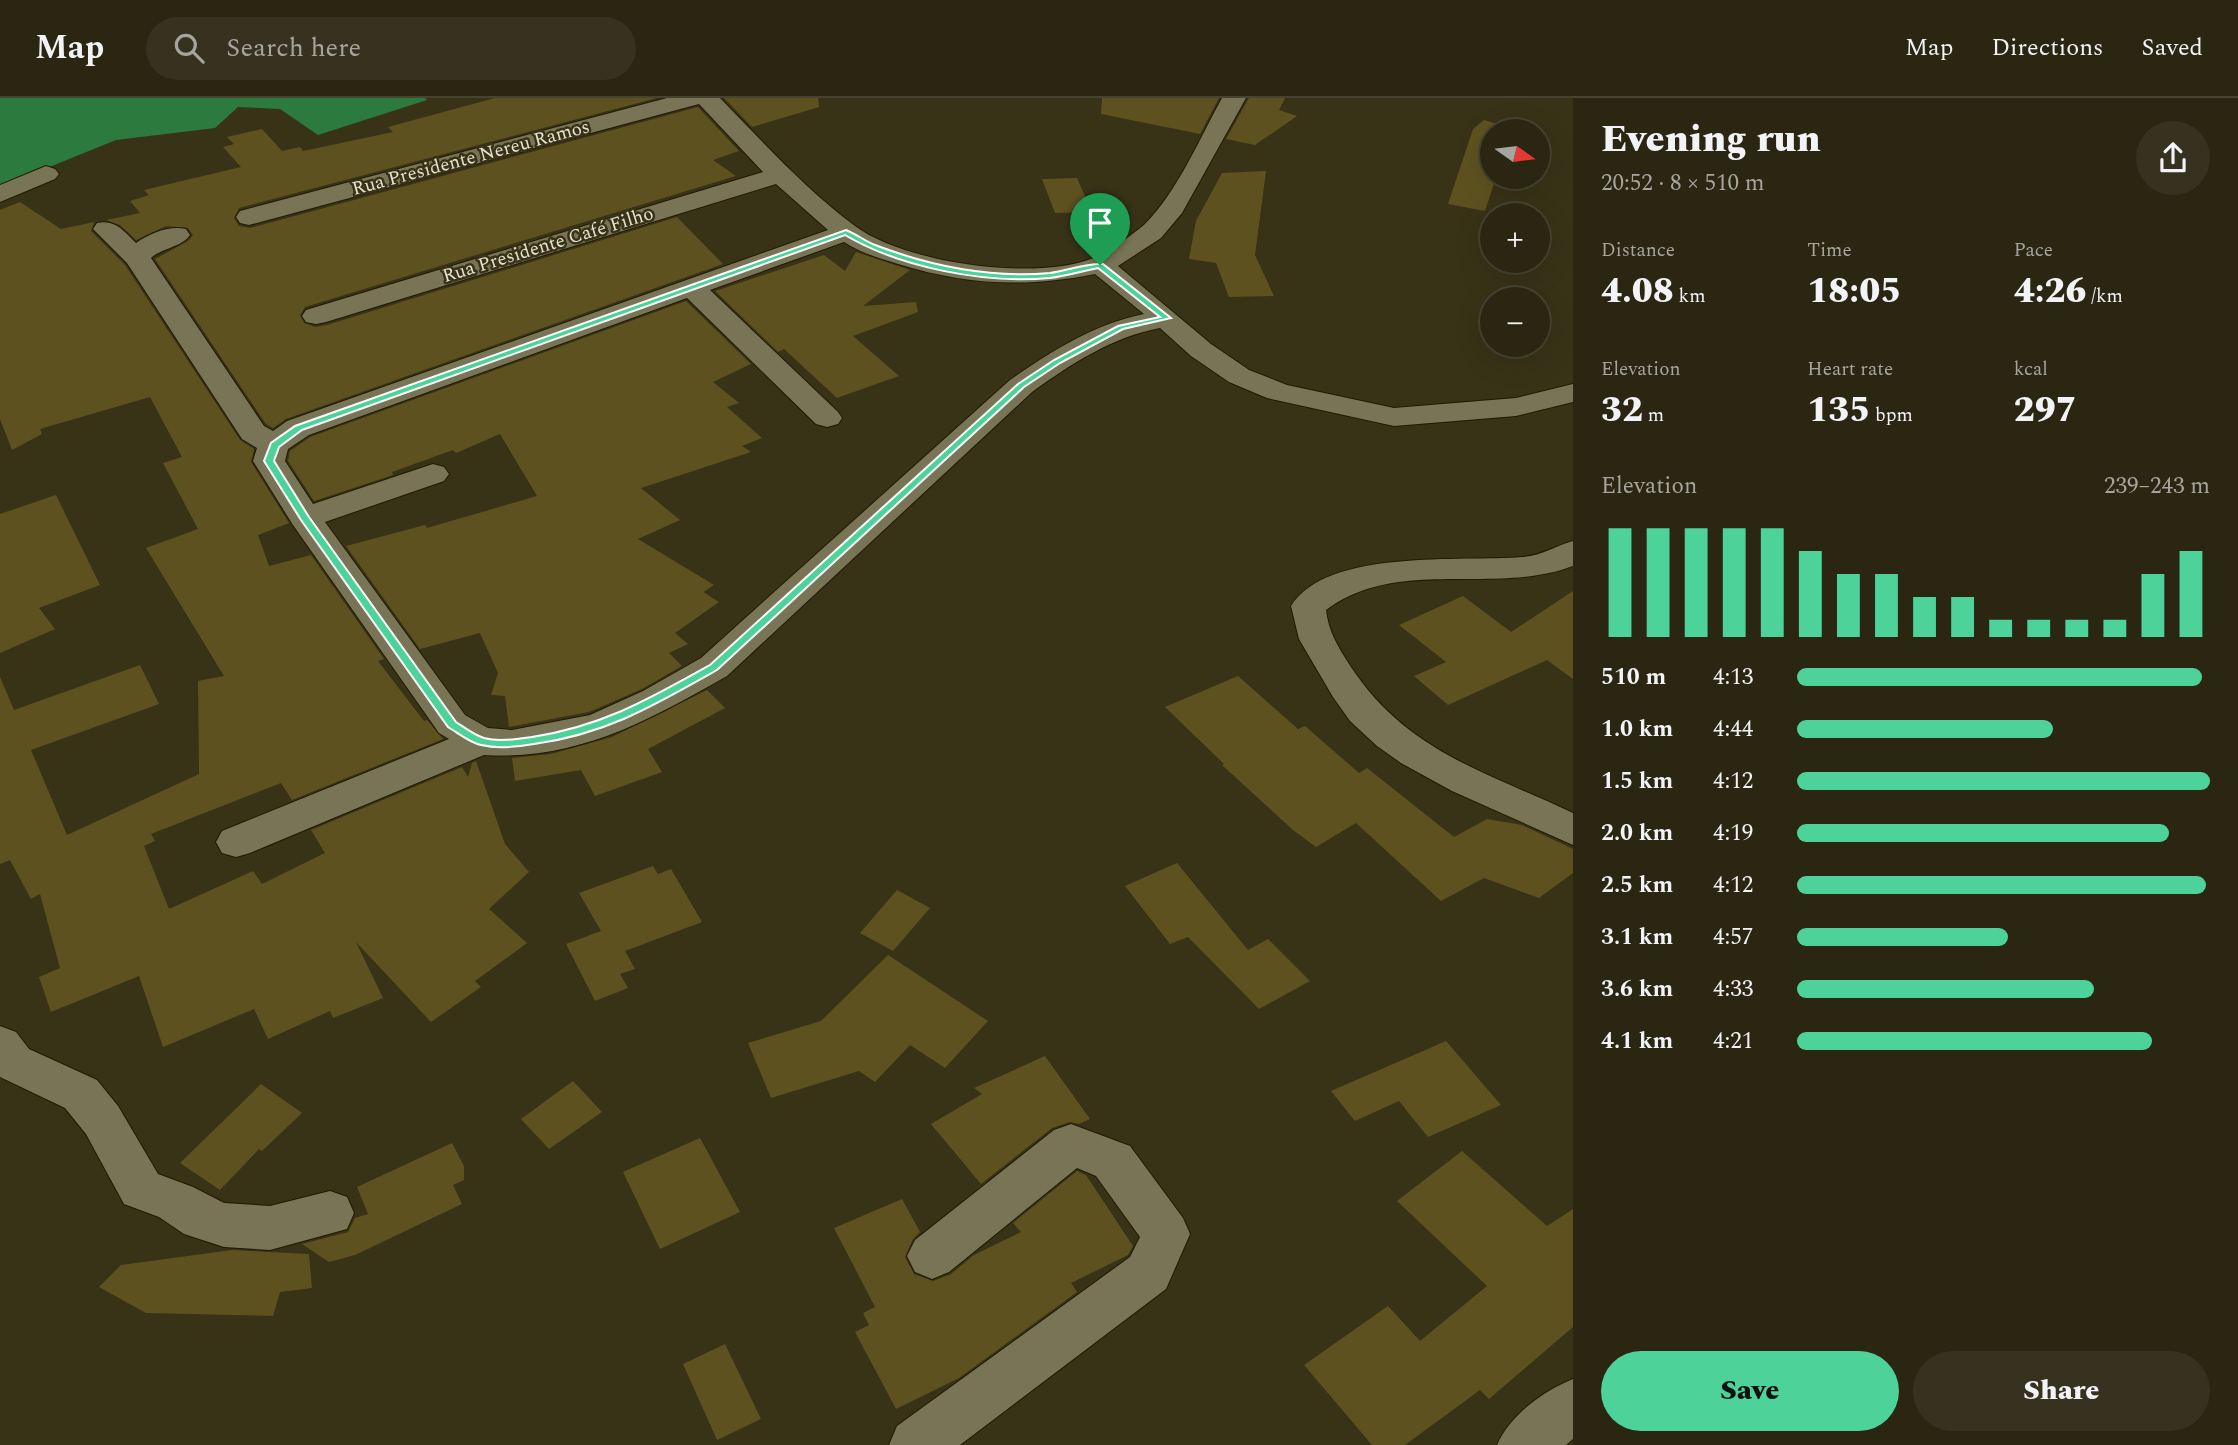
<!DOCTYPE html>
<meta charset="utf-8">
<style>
body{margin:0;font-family:Spectral,serif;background:#36321f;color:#f1f3f6;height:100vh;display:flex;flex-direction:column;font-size:26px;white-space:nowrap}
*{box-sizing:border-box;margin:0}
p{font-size:23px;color:#a5a59f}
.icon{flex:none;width:38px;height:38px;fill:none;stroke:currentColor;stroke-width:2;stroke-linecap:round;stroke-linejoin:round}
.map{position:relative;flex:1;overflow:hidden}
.panel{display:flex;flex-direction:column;background:#2a2611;width:665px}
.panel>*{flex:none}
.needle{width:46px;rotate:104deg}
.tools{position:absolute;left:1480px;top:21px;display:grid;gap:14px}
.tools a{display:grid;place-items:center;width:70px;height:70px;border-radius:50%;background:#2a2611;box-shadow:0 7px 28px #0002,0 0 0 2px #464331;font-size:35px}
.pin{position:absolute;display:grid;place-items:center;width:60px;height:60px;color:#fff;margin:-72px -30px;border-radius:50% 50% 50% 0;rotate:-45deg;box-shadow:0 0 7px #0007}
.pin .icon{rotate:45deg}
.round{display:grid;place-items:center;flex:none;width:74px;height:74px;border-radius:37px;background:#36321f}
.overview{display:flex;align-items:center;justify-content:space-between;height:119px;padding:0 28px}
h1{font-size:38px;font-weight:800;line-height:52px}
.stats{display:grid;grid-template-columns:repeat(3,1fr);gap:10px;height:119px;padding:7px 28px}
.stats div{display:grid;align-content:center}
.stats b{font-size:35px;font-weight:800}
.stats small{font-size:19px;font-weight:400}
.stats p{font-size:19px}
.chart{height:196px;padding:14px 28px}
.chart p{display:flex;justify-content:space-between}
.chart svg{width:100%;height:126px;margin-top:7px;stroke:#4dd39a;stroke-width:6}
.button{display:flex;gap:14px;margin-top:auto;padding:14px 28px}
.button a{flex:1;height:80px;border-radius:42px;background:#4dd39a;color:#111;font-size:28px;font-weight:800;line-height:80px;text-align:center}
.button a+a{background:#36321f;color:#f1f3f6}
ul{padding:0 28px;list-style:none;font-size:23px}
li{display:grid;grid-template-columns:112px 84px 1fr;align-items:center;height:52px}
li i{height:18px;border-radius:9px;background:#4dd39a}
header{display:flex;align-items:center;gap:42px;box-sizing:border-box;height:98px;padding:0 35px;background:#2a2611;border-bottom:2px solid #464331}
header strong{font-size:33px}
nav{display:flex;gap:38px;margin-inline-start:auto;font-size:24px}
.search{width:490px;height:63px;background:#36321f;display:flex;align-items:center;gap:18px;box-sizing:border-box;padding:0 24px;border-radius:38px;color:#a5a59f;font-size:26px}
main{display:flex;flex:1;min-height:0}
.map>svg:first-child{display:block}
.forest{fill:#2d7a3f}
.building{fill:#5d521f}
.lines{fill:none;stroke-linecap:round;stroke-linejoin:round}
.minor-casing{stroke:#201a01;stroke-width:2}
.minor{fill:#7a7456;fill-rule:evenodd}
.route{fill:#4dd39a;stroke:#fff;stroke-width:2;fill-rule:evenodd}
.labels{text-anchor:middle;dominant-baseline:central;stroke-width:5;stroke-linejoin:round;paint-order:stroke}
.far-street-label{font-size:19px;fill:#e5e2d2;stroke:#383217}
</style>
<header>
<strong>Map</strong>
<div class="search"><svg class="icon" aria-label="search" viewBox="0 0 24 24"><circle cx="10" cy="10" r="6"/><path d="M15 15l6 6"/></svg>Search here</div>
<nav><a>Map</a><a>Directions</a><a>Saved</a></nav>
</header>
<main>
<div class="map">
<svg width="1573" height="1347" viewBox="0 0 1573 1347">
<rect width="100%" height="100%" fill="#383217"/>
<!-- forest -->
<polygon class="forest" points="0,0 425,0 427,2 318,37 280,11 238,9 215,30 116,42 0,89"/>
<!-- building -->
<g class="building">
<polygon points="495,0 657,0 239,110 234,120 239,128 250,130 698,9 739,53 713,62 736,78 305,209 300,217 304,225 315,229 327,227 677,119 723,166 286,321 273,330 266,326 155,161 188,143 193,137 188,130 166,128 136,142 120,127 106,122 140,115 130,103 149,97 144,92 241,69 223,49 234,46 227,39 262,31 282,53 300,49 303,53 393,34 388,29"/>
<polygon points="724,0 818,0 819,9 752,29"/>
<polygon points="1102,0 1219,0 1200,36 1101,16"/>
<polygon points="1249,0 1285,0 1279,12 1297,18 1255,47 1226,41"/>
<polygon points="1484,22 1521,33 1493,33 1493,79 1496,79 1485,113 1448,106 1473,31"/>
<polygon points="1266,73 1255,157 1274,198 1229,199 1216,165 1189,161 1196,123 1222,75"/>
<polygon points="1077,80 1092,114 1055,115 1042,81"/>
<polygon points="20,104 61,131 94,124 91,133 125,167 240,342 254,351 251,364 289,425 258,437 269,468 311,457 384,561 378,563 424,623 427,622 443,641 292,702 281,685 151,736 155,743 144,748 169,811 253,773 262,786 325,755 311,732 462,669 468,679 472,665 476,663 505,746 529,774 489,811 527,845 475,883 481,889 431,924 356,844 383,900 333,920 330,913 268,941 254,911 163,949 139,878 51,914 39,879 60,870 40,796 31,801 10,762 0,766 0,579 14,612 140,567 159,606 31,652 67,737 199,676 198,583 224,578 146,450 198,431 163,365 182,359 150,299 40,331 42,336 12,352 0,321 0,112"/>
<polygon points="856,154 910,172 863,208 916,204 918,214 853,238 899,278 837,300 784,251 778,254 715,193 824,157 845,173"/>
<polygon points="686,203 751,266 713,284 739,305 727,309 762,340 742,348 751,354 641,390 680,422 638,441 714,487 703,494 719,504 675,535 688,546 669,555 682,568 642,591 589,614 509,629 505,598 491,597 498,575 480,535 420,551 346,448 425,427 427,430 537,398 500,336 456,355 453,352 392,374 393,377 314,403 288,363 290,353 310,339"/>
<polygon points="56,397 100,487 39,510 55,531 0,555 0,416"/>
<polygon points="1573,493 1573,581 1547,562 1448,607 1414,578 1446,564 1399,527 1463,498 1511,534"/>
<polygon points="1238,578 1298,631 1305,628 1359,675 1367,670 1454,739 1487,721 1522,727 1573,751 1573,775 1539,800 1484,780 1441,803 1356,725 1316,749 1293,732 1222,667 1224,666 1165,609"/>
<polygon points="707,592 725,610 648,651 662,674 595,698 581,672 515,683 512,660 551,656 612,639"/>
<polygon points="1177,765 1248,852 1268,841 1310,883 1259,911 1188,839 1170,846 1125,788"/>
<polygon points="653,768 658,776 671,771 702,824 625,853 635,871 620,876 628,890 595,903 566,846 601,833 579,795"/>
<polygon points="897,792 930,810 893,853 860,835"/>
<polygon points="888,857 988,923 945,970 910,947 875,984 859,973 771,1000 748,945 821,923"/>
<polygon points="1446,943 1501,1007 1428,1039 1399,1003 1355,1023 1331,993"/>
<polygon points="1045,958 1090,1021 1079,1026 1070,1024 1052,1030 981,1086 931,1026 982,996 974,990"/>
<polygon points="573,983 602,1014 549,1051 521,1021"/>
<polygon points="261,986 302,1015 262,1053 259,1051 220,1092 180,1065"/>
<polygon points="700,1040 740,1114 660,1151 623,1074"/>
<polygon points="452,1045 464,1068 464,1082 453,1087 462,1106 355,1157 329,1164 302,1146 348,1134 355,1120 368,1116 357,1089"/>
<polygon points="1462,1053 1547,1128 1573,1111 1573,1229 1489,1301 1480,1292 1405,1347 1372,1347 1304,1267 1388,1208 1420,1243 1487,1188 1397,1103"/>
<polygon points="1077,1073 1086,1077 1133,1148 1128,1157 1071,1185 1077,1194 959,1280 896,1311 855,1234 869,1227 863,1215 875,1209 834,1130 902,1101 920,1134 913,1141 905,1159 914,1176 933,1183 951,1176 974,1157 1021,1134 1013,1125"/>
<polygon points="232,1152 309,1156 312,1190 280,1194 273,1218 146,1215 99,1189 121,1167"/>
<polygon points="725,1246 761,1321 717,1342 683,1266"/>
</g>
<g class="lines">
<!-- minor casing -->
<g class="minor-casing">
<g id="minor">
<path d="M 667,0 L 720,0 C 763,44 805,91 855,128 C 905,165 1032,183 1091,161 C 1104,156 1134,136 1145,126 C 1177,94 1200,40 1222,0 L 1246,0 L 1182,115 L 1161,140 L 1118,168 L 1211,246 L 1249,272 L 1287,287 L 1394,310 L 1516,300 L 1573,286 L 1573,304 L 1516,318 L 1394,328 L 1267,300 L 1229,284 L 1191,258 L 1160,230 C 1112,239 1071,266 1032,294 L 727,578 C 650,622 576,663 484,657 L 250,755 L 236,759 L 222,755 L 216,744 L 222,733 L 449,641 L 439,635 L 293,427 L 253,363 L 257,350 L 242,341 L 127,165 L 93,131 L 97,125 C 115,121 124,133 136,145 C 150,135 170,127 186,131 L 190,137 C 182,149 162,150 151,160 L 264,328 L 273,333 L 287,323 L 828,132 L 776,86 L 326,224 L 316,226 L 306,224 L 302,218 L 306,212 L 763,74 L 699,6 L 249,127 L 240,125 L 236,119 L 240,113 ZM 844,144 C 861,155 879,160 898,166 C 966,187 1025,190 1095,176 L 1144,216 C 1094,226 1052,253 1010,282 L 701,560 L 643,593 L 590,617 L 512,632 L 488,630 L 465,617 L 325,424 L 444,383 L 449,376 L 444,369 L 433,366 L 313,406 L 285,363 L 288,351 L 309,337 L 687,200 L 816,326 L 827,329 L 838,326 L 842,320 L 838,314 L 710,192 Z"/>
<polygon points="46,68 55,71 59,76 55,81 0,104 0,87"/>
<path d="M 1573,443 L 1573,468 C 1494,498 1398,458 1326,512 C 1328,532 1338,549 1349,566 C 1405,653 1484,673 1573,715 L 1573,747 L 1452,693 L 1401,665 L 1377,648 L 1350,623 L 1333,599 L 1299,541 L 1291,508 C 1327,450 1463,464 1522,459 C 1541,458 1555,448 1573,443 Z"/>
<polygon points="0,928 16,934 29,951 97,982 118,1008 158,1076 193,1089 224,1105 270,1108 330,1093 347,1099 354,1115 347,1131 270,1152 224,1149 184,1136 159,1119 124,1106 86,1036 65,1010 0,979"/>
<polygon points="1071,1026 1130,1048 1183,1120 1190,1136 1166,1191 960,1347 889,1347 897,1328 1130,1159 1140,1139 1096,1078 1077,1070 949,1174 932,1181 915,1174 907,1158 915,1142 1054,1032"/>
<path d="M 1573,1281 L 1573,1341 L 1566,1347 L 1497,1347 C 1510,1317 1543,1293 1573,1281 Z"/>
</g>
</g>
<!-- minor -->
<use href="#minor" class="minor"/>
</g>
<!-- route -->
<path class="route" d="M 846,132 C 856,136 865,143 875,147 C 930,168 991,180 1050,175 C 1067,173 1085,165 1103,166 L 1171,220 L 1123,231 L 1060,265 L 1024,289 L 717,572 C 655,607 607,636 534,646 C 517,649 498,651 481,647 C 470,645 458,635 448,629 L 301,422 L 264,363 L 271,345 L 295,328 ZM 845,137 C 901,170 986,186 1050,180 C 1066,178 1083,173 1098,170 L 1160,219 L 1118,228 L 1054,262 L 1018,286 L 710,567 C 649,601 603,628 532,639 C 517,641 499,644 484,640 C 474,637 464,629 456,624 L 309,419 L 274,363 L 279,349 L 302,332 Z"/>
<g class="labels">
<!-- far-street labels -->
<g class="far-street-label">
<text transform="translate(471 60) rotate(-15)">Rua Presidente Nereu Ramos</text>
<text transform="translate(548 147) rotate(-17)">Rua Presidente Café Filho</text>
</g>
</g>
</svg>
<div class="tools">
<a><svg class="needle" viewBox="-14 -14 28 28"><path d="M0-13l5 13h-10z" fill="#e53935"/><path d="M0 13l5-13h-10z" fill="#a5a59f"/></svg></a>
<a>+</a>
<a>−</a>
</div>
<div class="pin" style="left:1100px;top:167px;background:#1e9e55"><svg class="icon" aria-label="arrive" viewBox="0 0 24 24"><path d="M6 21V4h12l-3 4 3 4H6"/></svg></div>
</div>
<section class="panel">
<div class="overview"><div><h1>Evening run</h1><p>20:52 · 8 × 510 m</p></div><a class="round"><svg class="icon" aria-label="share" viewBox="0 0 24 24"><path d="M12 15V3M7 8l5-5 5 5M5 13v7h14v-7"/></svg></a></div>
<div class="stats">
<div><p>Distance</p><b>4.08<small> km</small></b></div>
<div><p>Time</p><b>18:05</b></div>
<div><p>Pace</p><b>4:26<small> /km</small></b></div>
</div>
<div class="stats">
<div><p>Elevation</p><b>32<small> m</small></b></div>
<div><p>Heart rate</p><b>135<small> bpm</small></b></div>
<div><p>kcal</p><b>297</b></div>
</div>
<div class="chart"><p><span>Elevation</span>239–243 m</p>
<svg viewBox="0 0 160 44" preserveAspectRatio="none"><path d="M5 44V6M15 44V6M25 44V6M35 44V6M45 44V6M55 44V14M65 44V22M75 44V22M85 44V30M95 44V30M105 44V38M115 44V38M125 44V38M135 44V38M145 44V22M155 44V14"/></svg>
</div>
<ul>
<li><b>510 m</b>4:13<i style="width:98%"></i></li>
<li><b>1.0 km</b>4:44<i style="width:62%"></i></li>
<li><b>1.5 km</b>4:12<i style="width:100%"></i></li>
<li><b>2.0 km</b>4:19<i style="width:90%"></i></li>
<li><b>2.5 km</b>4:12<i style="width:99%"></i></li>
<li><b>3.1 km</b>4:57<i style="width:51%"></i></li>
<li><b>3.6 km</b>4:33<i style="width:72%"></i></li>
<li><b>4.1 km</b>4:21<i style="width:86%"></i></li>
</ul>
<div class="button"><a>Save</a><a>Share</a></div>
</section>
</main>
